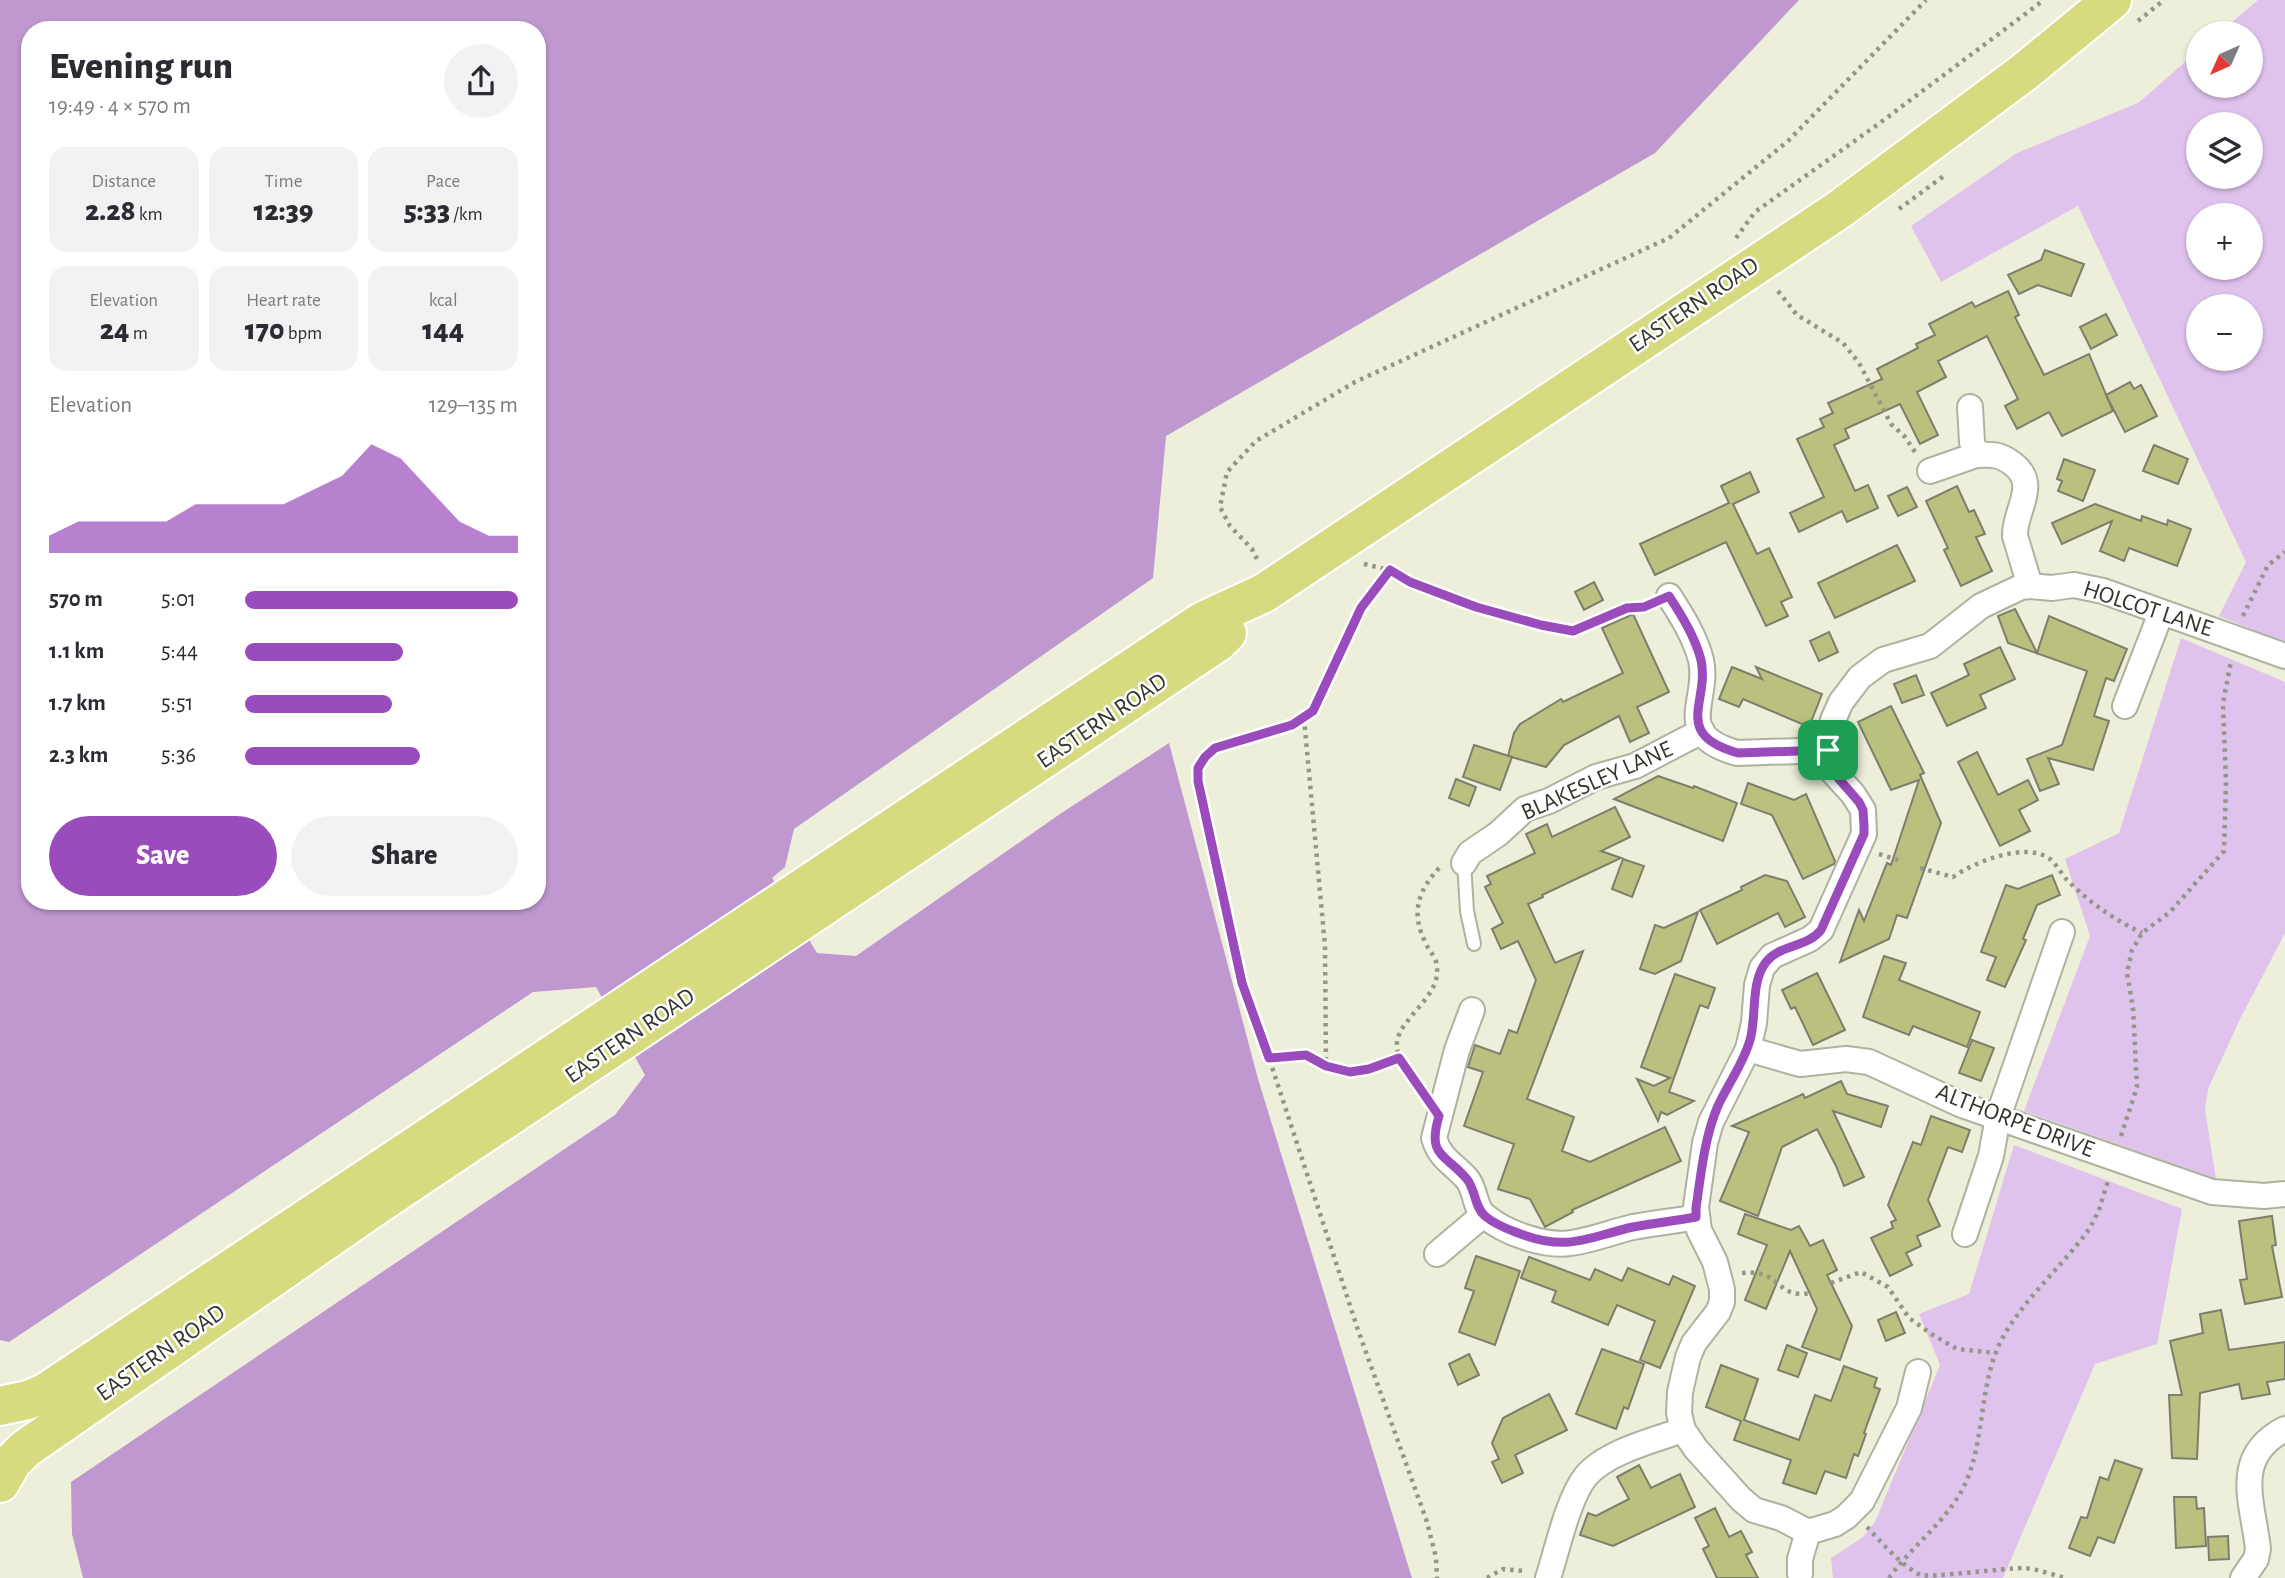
<!DOCTYPE html>
<meta charset="utf-8">
<style>
body{margin:0;font-family:"Alegreya Sans",sans-serif;background:#f2f2f3;color:#2b2b33;height:100vh;display:flex;flex-direction:column;font-size:26px;white-space:nowrap}
*{box-sizing:border-box;margin:0}
p{font-size:23px;color:#7c7c81}
.icon{flex:none;width:38px;height:38px;fill:none;stroke:currentColor;stroke-width:2;stroke-linecap:round;stroke-linejoin:round}
.map{position:relative;flex:1;overflow:hidden}
.sheet{position:absolute;left:21px;top:21px;width:525px;height:889px;display:flex;flex-direction:column;background:#fff;border-radius:28px;box-shadow:0 2px 5px #0004}
.sheet>*{flex:none}
.needle{width:46px;rotate:225deg}
.buttons{position:absolute;left:2186px;top:21px;display:grid;gap:14px}
.buttons a{display:grid;place-items:center;width:77px;height:77px;border-radius:50%;background:#fff;box-shadow:0 2px 5px #0004;font-size:35px}
.pin{position:absolute;display:grid;place-items:center;width:60px;height:60px;color:#fff;margin:-30px;border-radius:14px;box-shadow:0 4px 10px #0006}
.round{display:grid;place-items:center;flex:none;width:74px;height:74px;border-radius:37px;background:#f2f2f3}
.summary{display:flex;align-items:center;justify-content:space-between;height:119px;padding:0 28px}
h1{font-size:38px;font-weight:800;line-height:52px}
.stats{display:grid;grid-template-columns:repeat(3,1fr);gap:10px;height:119px;padding:7px 28px}
.stats div{display:grid;align-content:center;border-radius:18px;background:#f2f2f3;text-align:center}
.stats b{font-size:30px;font-weight:800}
.stats small{font-size:19px;font-weight:400}
.stats p{font-size:19px}
.chart{height:196px;padding:14px 28px}
.chart p{display:flex;justify-content:space-between}
.chart svg{width:100%;height:126px;margin-top:7px;fill:#9b4cbc;opacity:.7}
.primary-button{display:flex;gap:14px;margin-top:auto;padding:14px 28px}
.primary-button a{flex:1;height:80px;border-radius:42px;background:#9b4cbc;color:#fff;font-size:28px;font-weight:800;line-height:80px;text-align:center}
.primary-button a+a{background:#f2f2f3;color:#2b2b33}
ul{padding:0 28px;list-style:none;font-size:23px}
li{display:grid;grid-template-columns:112px 84px 1fr;align-items:center;height:52px}
li i{height:18px;border-radius:9px;background:#9b4cbc}
.map>svg:first-child{display:block}
.green{fill:#dfc3ec;fill-rule:evenodd}
.water{fill:#be98cf;fill-rule:evenodd}
.building{fill:#bac07d;stroke:#7d7f6d;stroke-width:2}
.lines{fill:none;stroke-linecap:round;stroke-linejoin:round}
.service-casing{stroke:#afb29e;stroke-width:16}
.minor-casing{stroke:#afb29e;stroke-width:28}
.primary-casing{stroke:#fff;stroke-width:42}
.path{stroke:#949687;stroke-width:4.5;stroke-dasharray:3.5 5;stroke-linecap:butt}
.service{stroke:#fff;stroke-width:12}
.minor{stroke:#fff;stroke-width:24}
.primary{stroke:#d6db80;stroke-width:38}
.route-casing{stroke:#fff;stroke-width:14}
.route{stroke:#9b4cbc;stroke-width:9}
.labels{text-anchor:middle;dominant-baseline:central;stroke-width:5;stroke-linejoin:round;paint-order:stroke}
.street-label{font-size:24px;fill:#34352d;stroke:#fff}
</style>
<div class="map">
<svg width="2285" height="1578" viewBox="0 0 2285 1578">
<rect width="100%" height="100%" fill="#edefdb"/>
<!-- green -->
<g class="green">
<path d="M 2258,0 L 2285,0 L 2285,643 L 2219,616 L 2246,562 L 2078,206 L 1941,282 L 1911,226 L 2017,153 L 2138,103 L 2198,51 L 2198,86 L 2250,86 L 2250,33 L 2219,33 ZM 2198,124 L 2250,124 L 2250,177 L 2198,177 ZM 2198,215 L 2250,215 L 2250,268 L 2198,268 ZM 2198,306 L 2250,306 L 2250,359 L 2198,359 Z"/>
<polygon points="2181,638 2285,682 2285,933 2239,1021 2208,1089 2205,1110 2216,1179 2024,1111 2090,936 2065,859 2119,833"/>
<polygon points="2014,1145 2182,1209 2157,1344 2095,1364 2003,1578 1833,1578 1831,1558 1862,1538 1875,1522 1940,1365 1919,1314 1969,1294"/>
</g>
<!-- water -->
<path class="water" d="M 0,0 L 1799,0 L 1655,153 L 1166,436 L 1153,578 L 794,829 L 785,867 L 772,878 L 817,953 L 856,956 L 1060,814 L 1169,743 L 1258,1079 L 1412,1578 L 83,1578 L 72,1534 L 71,1482 L 615,1115 L 645,1075 L 596,987 L 533,992 L 9,1342 L 0,1340 ZM 30,30 L 537,30 L 537,901 L 30,901 Z"/>
<!-- building -->
<g class="building">
<polygon points="2045,250 2084,264 2071,296 2038,285 2019,294 2008,275 2041,260"/>
<polygon points="2008,291 2019,315 2015,317 2044,375 2089,354 2113,411 2062,436 2049,412 2017,429 2005,406 2018,399 1987,336 1938,361 1946,377 1917,392 1938,435 1920,444 1900,404 1845,429 1849,438 1834,445 1855,491 1868,485 1878,508 1847,522 1842,511 1799,532 1790,513 1824,497 1797,439 1824,427 1820,419 1833,413 1828,403 1882,379 1877,369 1918,348 1916,344 1935,335 1929,324 1972,302 1975,307"/>
<polygon points="2106,314 2117,335 2091,349 2080,327"/>
<polygon points="2130,382 2134,389 2141,385 2157,416 2125,432 2106,395"/>
<polygon points="2154,445 2188,459 2178,484 2143,471"/>
<polygon points="2064,459 2095,470 2083,501 2058,491 2062,481 2057,479"/>
<polygon points="1750,472 1759,492 1733,504 1757,554 1769,548 1792,597 1781,602 1788,616 1766,626 1726,542 1655,575 1640,544 1729,503 1721,486"/>
<polygon points="1957,486 1969,512 1974,510 1985,534 1976,537 1992,571 1961,586 1944,550 1948,548 1926,501"/>
<polygon points="1907,487 1917,507 1898,516 1888,496"/>
<polygon points="2095,504 2141,521 2142,516 2167,525 2168,520 2191,529 2177,566 2129,548 2124,561 2100,551 2112,521 2062,544 2052,523"/>
<polygon points="1897,545 1915,581 1835,618 1818,583"/>
<polygon points="1594,582 1603,600 1584,610 1575,592"/>
<polygon points="2015,609 2037,653 2049,616 2127,649 2114,681 2106,678 2094,716 2109,721 2093,770 2048,758 2059,784 2040,791 2027,759 2062,745 2087,671 2008,643 1998,616"/>
<polygon points="1633,614 1669,692 1637,707 1649,733 1630,742 1619,716 1564,745 1546,767 1508,756 1514,733 1520,724 1561,699 1563,702 1623,673 1602,628"/>
<polygon points="1829,632 1838,652 1819,661 1810,641"/>
<polygon points="2000,647 2015,679 1980,695 1986,708 1947,726 1931,693 1969,675 1964,664"/>
<polygon points="1732,667 1762,679 1756,667 1822,694 1809,727 1743,699 1739,707 1719,699"/>
<polygon points="1916,675 1924,695 1902,703 1894,684"/>
<polygon points="1891,706 1924,773 1920,775 1941,823 1907,918 1897,915 1889,939 1840,962 1859,910 1864,921 1887,863 1891,865 1919,780 1891,790 1858,722"/>
<polygon points="1474,745 1512,757 1500,790 1463,777"/>
<polygon points="1977,752 1998,795 2028,780 2038,800 2019,810 2030,831 2000,846 1958,762"/>
<polygon points="1658,776 1693,788 1694,786 1737,803 1723,841 1614,799"/>
<polygon points="1456,779 1476,787 1469,806 1449,798"/>
<polygon points="1748,783 1794,800 1806,794 1835,861 1834,864 1803,879 1772,815 1741,804"/>
<polygon points="1615,807 1630,837 1601,851 1621,858 1542,895 1543,897 1528,904 1555,963 1583,951 1527,1099 1574,1117 1562,1151 1590,1162 1665,1127 1681,1161 1572,1210 1573,1212 1545,1227 1530,1199 1498,1189 1514,1144 1464,1126 1483,1072 1468,1067 1475,1045 1500,1054 1509,1030 1517,1033 1536,980 1518,941 1501,949 1492,929 1503,923 1485,887 1491,884 1487,876 1535,853 1526,834 1547,824 1552,837"/>
<polygon points="1623,859 1644,866 1632,897 1612,889"/>
<polygon points="1765,875 1787,881 1805,917 1785,927 1778,913 1717,944 1700,910 1742,890 1741,887"/>
<polygon points="2052,875 2060,895 2037,905 2023,939 2026,940 2005,987 1987,980 1996,957 1981,952 2006,885 2018,889"/>
<polygon points="1698,912 1681,961 1655,974 1640,969 1655,925 1664,928"/>
<polygon points="1884,956 1906,963 1899,980 1980,1012 1967,1047 1913,1026 1909,1035 1863,1017"/>
<polygon points="1817,973 1845,1030 1813,1045 1795,1007 1791,1009 1782,990"/>
<polygon points="1675,974 1715,988 1708,1008 1700,1005 1669,1092 1694,1101 1667,1115 1661,1112 1658,1121 1637,1079 1654,1086 1670,1078 1641,1067"/>
<polygon points="1972,1040 1994,1048 1981,1081 1959,1073"/>
<polygon points="1841,1081 1847,1094 1888,1106 1881,1127 1833,1111 1864,1177 1844,1186 1836,1166 1817,1129 1782,1147 1758,1216 1720,1201 1749,1132 1732,1126 1803,1094 1805,1098"/>
<polygon points="1931,1116 1970,1130 1962,1152 1948,1147 1928,1200 1940,1226 1917,1236 1921,1246 1906,1253 1912,1265 1890,1276 1871,1238 1893,1228 1891,1222 1896,1220 1888,1205 1913,1142 1921,1145"/>
<polygon points="1745,1214 1791,1230 1799,1226 1810,1246 1823,1240 1837,1270 1827,1275 1852,1326 1840,1360 1802,1347 1817,1309 1790,1251 1766,1309 1745,1300 1767,1245 1738,1234"/>
<polygon points="2272,1216 2276,1245 2272,1246 2282,1297 2245,1304 2240,1280 2247,1279 2239,1221"/>
<polygon points="1476,1256 1520,1271 1495,1345 1459,1332 1474,1291 1465,1288"/>
<polygon points="1529,1257 1590,1280 1595,1269 1622,1281 1628,1268 1669,1285 1673,1276 1695,1286 1660,1368 1640,1360 1655,1321 1617,1305 1608,1325 1552,1302 1556,1291 1521,1278"/>
<polygon points="2221,1310 2229,1350 2285,1342 2285,1379 2267,1382 2270,1394 2242,1399 2239,1384 2200,1393 2197,1459 2172,1458 2169,1395 2182,1395 2170,1341 2203,1333 2200,1314"/>
<polygon points="1896,1312 1905,1333 1886,1341 1878,1320"/>
<polygon points="1787,1345 1807,1353 1798,1377 1778,1370"/>
<polygon points="1602,1349 1644,1364 1628,1409 1624,1407 1616,1429 1576,1414"/>
<polygon points="1469,1354 1479,1375 1458,1385 1449,1364"/>
<polygon points="1721,1365 1758,1379 1744,1420 1799,1440 1815,1395 1831,1401 1844,1366 1877,1378 1874,1387 1880,1389 1864,1433 1866,1434 1858,1456 1854,1454 1846,1478 1825,1471 1816,1494 1783,1483 1791,1460 1734,1440 1741,1421 1706,1407"/>
<polygon points="1549,1394 1567,1430 1515,1455 1523,1473 1502,1483 1492,1462 1499,1459 1492,1443 1503,1418"/>
<polygon points="2115,1460 2142,1469 2114,1543 2098,1537 2090,1556 2069,1548 2081,1517 2087,1518 2100,1477 2108,1480"/>
<polygon points="1639,1465 1651,1488 1680,1474 1695,1507 1613,1546 1580,1535 1588,1513 1596,1516 1629,1499 1617,1477"/>
<polygon points="2174,1497 2196,1497 2197,1509 2204,1508 2206,1546 2176,1548"/>
<polygon points="1715,1508 1729,1537 1741,1531 1752,1552 1746,1555 1758,1578 1717,1578 1703,1549 1709,1546 1695,1518"/>
<polygon points="2228,1536 2229,1559 2209,1560 2208,1537"/>
</g>
<g class="lines">
<!-- service casing -->
<g class="service-casing">
<polyline id="service" points="1464,863 1467,911 1474,944"/>
</g>
<!-- minor casing -->
<g class="minor-casing">
<g id="minor">
<path d="M 1970,407 L 1972,442 L 1976,455 C 1991,454 2000,454 2013,464 C 2040,485 2014,510 2015,536 L 2030,586"/>
<polyline points="1930,471 1976,455"/>
<path d="M 1669,596 C 1682,616 1695,637 1701,660 C 1710,701 1671,734 1737,753 L 1828,750"/>
<polyline points="2125,706 2161,613"/>
<polyline points="1464,863 1470,853 1498,834 1525,809 1549,801 1596,777 1635,766 1702,731"/>
<path d="M 1472,1010 L 1457,1050 L 1434,1138 C 1440,1159 1454,1164 1467,1179 C 1476,1189 1474,1208 1485,1216 C 1505,1233 1545,1247 1571,1243 C 1592,1240 1612,1232 1633,1227 C 1654,1223 1675,1221 1697,1217"/>
<polyline points="1748,1049 1800,1064 1846,1059 1869,1062 1962,1105 2212,1192 2264,1196 2285,1194"/>
<polyline points="1965,1234 1991,1156 1998,1117 2062,932"/>
<polyline points="1437,1254 1483,1215"/>
<polyline points="1918,1372 1909,1408 1862,1501 1846,1517 1835,1524 1808,1532 1781,1518 1754,1510 1741,1499 1696,1449 1683,1430 1679,1413 1680,1392 1688,1357 1694,1343 1718,1312 1722,1302 1722,1289 1715,1262 1699,1230 1696,1207 1705,1143 1711,1122 1748,1049 1754,1023 1757,985 1762,968 1772,956 1810,939 1821,930 1864,834 1863,810 1853,794 1832,771 1828,750 1833,720 1841,702 1860,677 1883,660 1930,646 1981,606 2021,587 2030,586 2052,588 2074,585 2103,591 2285,656"/>
<polyline points="1800,1574 1800,1559 1808,1532"/>
<path d="M 1548,1578 C 1557,1551 1568,1498 1586,1476 C 1606,1452 1654,1440 1683,1430"/>
<path d="M 2243,1578 L 2256,1559 L 2258,1549 C 2253,1502 2231,1457 2285,1429"/>
</g>
</g>
<!-- primary casing -->
<g class="primary-casing">
<g id="primary">
<polyline points="0,1406 28,1400 45,1393 1203,621 1264,593 1840,209 2023,73 2112,0"/>
<polyline points="0,1483 12,1462 25,1449 377,1205 1218,642 1227,633"/>
</g>
</g>
<!-- path -->
<g class="path">
<polyline points="2138,21 2164,0"/>
<polyline points="1899,209 1945,175"/>
<polyline points="1736,238 1755,212 1877,125 2044,0"/>
<polyline points="1778,291 1797,315 1843,343 1859,363 1891,424 1905,437 1915,452"/>
<polyline points="1257,559 1252,549 1230,526 1220,507 1227,472 1256,441 1355,382 1669,238 1788,141 1926,0"/>
<polyline points="1364,564 1390,570 1410,582 1476,607 1541,625 1573,631 1627,608 1647,606"/>
<polyline points="1390,570 1361,608 1313,711 1291,725 1215,748 1204,757 1198,768 1198,781 1242,983 1273,1070 1358,1330 1426,1519 1436,1557 1437,1578"/>
<polyline points="2243,616 2268,565 2285,552"/>
<polyline points="1304,718 1325,946 1326,1066"/>
<polyline points="1879,854 1898,860"/>
<path d="M 1920,868 L 1953,877 C 1974,862 2026,841 2050,859 C 2056,864 2061,873 2067,880 C 2089,902 2113,919 2142,933"/>
<polyline points="1269,1058 1306,1055 1326,1066 1350,1072 1369,1069 1400,1058"/>
<path d="M 1422,1088 C 1413,1075 1395,1060 1397,1042 C 1400,1018 1440,997 1437,968 C 1437,958 1430,952 1426,944 C 1410,912 1418,890 1441,866"/>
<polyline points="2121,1136 2137,1087 2133,1008 2127,973 2132,950 2142,933 2170,912 2224,851 2226,783 2223,703 2231,661"/>
<path d="M 1742,1273 C 1781,1268 1776,1300 1810,1293"/>
<polyline points="1831,1283 1861,1272 1888,1287 1909,1318 1933,1335 1957,1349 1996,1353"/>
<path d="M 1867,1527 C 1883,1544 1900,1564 1920,1575 C 1932,1578 2003,1568 2024,1568 C 2038,1569 2053,1575 2066,1578"/>
<polyline points="1487,1578 1503,1569 1525,1571"/>
<path d="M 1889,1578 C 1913,1544 1953,1517 1968,1477 C 1986,1431 1979,1375 2006,1332 C 2029,1294 2064,1264 2090,1228 L 2099,1210 L 2108,1181"/>
</g>
<!-- service -->
<use href="#service" class="service"/>
<!-- minor -->
<use href="#minor" class="minor"/>
<!-- primary -->
<use href="#primary" class="primary"/>
</g>
<g class="lines">
<!-- route casing -->
<g class="route-casing">
<path id="route" d="M 1390,570 L 1410,582 L 1476,607 L 1541,625 L 1573,631 L 1627,608 L 1644,607 L 1669,596 C 1682,616 1695,637 1701,660 C 1710,702 1671,734 1738,753 L 1828,750 L 1832,771 L 1859,802 L 1863,810 L 1864,826 L 1864,834 L 1821,930 C 1807,948 1780,944 1766,962 C 1750,983 1757,1016 1750,1040 C 1743,1065 1727,1085 1717,1108 C 1704,1140 1701,1174 1696,1208 L 1696,1217 C 1675,1221 1654,1223 1633,1227 C 1585,1238 1568,1252 1518,1233 C 1507,1229 1494,1224 1485,1216 C 1474,1207 1476,1189 1466,1178 C 1444,1153 1427,1156 1439,1116 L 1399,1058 L 1369,1069 L 1350,1072 L 1326,1066 L 1306,1055 L 1269,1058 L 1242,983 L 1198,781 L 1198,768 L 1205,757 L 1215,748 L 1292,725 L 1313,711 L 1361,608 Z"/>
</g>
<!-- route -->
<use href="#route" class="route"/>
</g>
<g class="labels">
<!-- street labels -->
<g class="street-label">
<text transform="translate(1694 305) rotate(-34)">EASTERN ROAD</text>
<text transform="translate(2148 609) rotate(18)">HOLCOT LANE</text>
<text transform="translate(1102 721) rotate(-34)">EASTERN ROAD</text>
<text transform="translate(1597 781) rotate(-24)">BLAKESLEY LANE</text>
<text transform="translate(630 1036) rotate(-34)">EASTERN ROAD</text>
<text transform="translate(2015 1121) rotate(21)">ALTHORPE DRIVE</text>
<text transform="translate(161 1353) rotate(-35)">EASTERN ROAD</text>
</g>
</g>
</svg>
<div class="buttons">
<a><svg class="needle" viewBox="-14 -14 28 28"><path d="M0-13l5 13h-10z" fill="#e53935"/><path d="M0 13l5-13h-10z" fill="#7c7c81"/></svg></a>
<a><svg class="icon" aria-label="layers" viewBox="0 0 24 24"><path d="M12 4l9 5-9 5-9-5zM3 14l9 5 9-5"/></svg></a>
<a>+</a>
<a>−</a>
</div>
<div class="pin" style="left:1828px;top:750px;background:#1e9e55"><svg class="icon" aria-label="arrive" viewBox="0 0 24 24"><path d="M6 21V4h12l-3 4 3 4H6"/></svg></div>
<section class="sheet">
<div class="summary"><div><h1>Evening run</h1><p>19:49 · 4 × 570 m</p></div><a class="round"><svg class="icon" aria-label="share" viewBox="0 0 24 24"><path d="M12 15V3M7 8l5-5 5 5M5 13v7h14v-7"/></svg></a></div>
<div class="stats">
<div><p>Distance</p><b>2.28<small> km</small></b></div>
<div><p>Time</p><b>12:39</b></div>
<div><p>Pace</p><b>5:33<small> /km</small></b></div>
</div>
<div class="stats">
<div><p>Elevation</p><b>24<small> m</small></b></div>
<div><p>Heart rate</p><b>170<small> bpm</small></b></div>
<div><p>kcal</p><b>144</b></div>
</div>
<div class="chart"><p><span>Elevation</span>129–135 m</p>
<svg viewBox="0 0 160 44" preserveAspectRatio="none"><path d="M0 44V38L10 33L20 33L30 33L40 33L50 27L60 27L70 27L80 27L90 22L100 17L110 6L120 11L130 22L140 33L150 38L160 38V44z"/></svg>
</div>
<ul>
<li><b>570 m</b>5:01<i style="width:100%"></i></li>
<li><b>1.1 km</b>5:44<i style="width:58%"></i></li>
<li><b>1.7 km</b>5:51<i style="width:54%"></i></li>
<li><b>2.3 km</b>5:36<i style="width:64%"></i></li>
</ul>
<div class="primary-button"><a>Save</a><a>Share</a></div>
</section>
</div>
